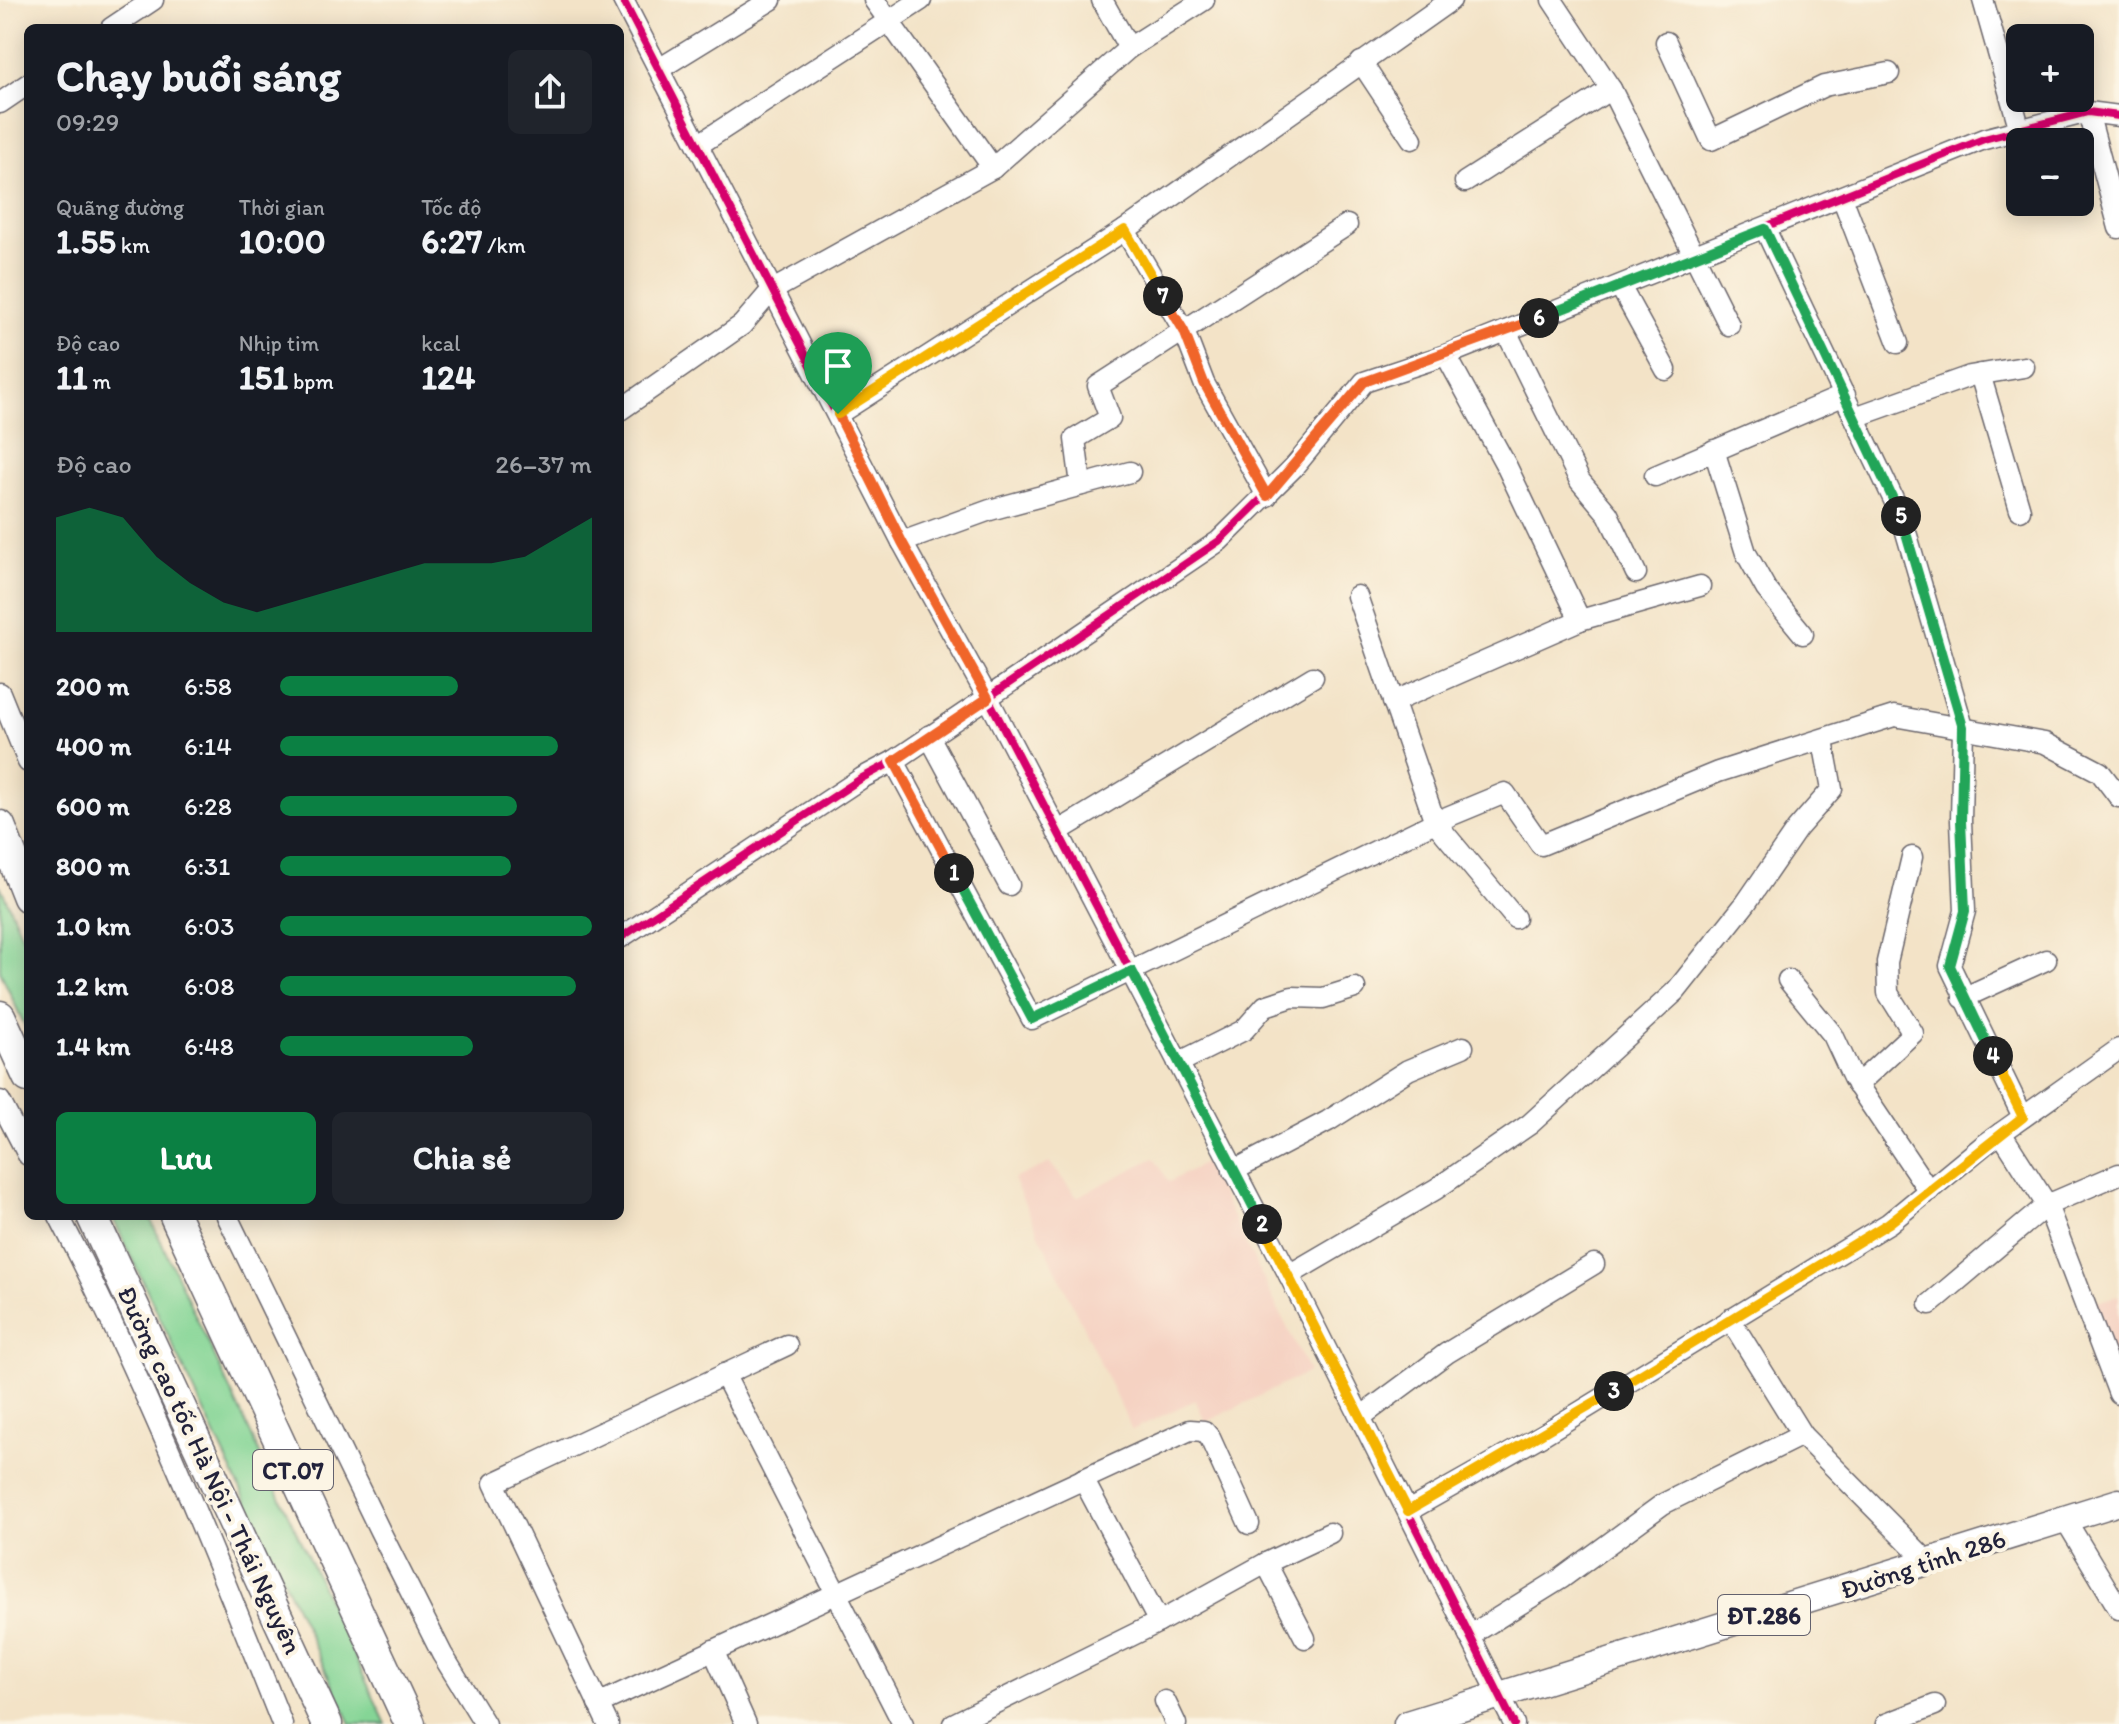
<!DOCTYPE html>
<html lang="vi">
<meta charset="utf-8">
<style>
body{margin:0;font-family:Itim,sans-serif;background:#20242c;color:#f1f3f6;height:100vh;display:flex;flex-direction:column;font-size:30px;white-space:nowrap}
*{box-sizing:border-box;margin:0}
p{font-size:26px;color:#9ea1a6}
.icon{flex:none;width:44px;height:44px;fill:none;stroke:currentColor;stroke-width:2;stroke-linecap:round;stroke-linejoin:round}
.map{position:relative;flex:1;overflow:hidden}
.panel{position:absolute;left:24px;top:24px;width:600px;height:1196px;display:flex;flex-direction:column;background:#171b24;border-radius:12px;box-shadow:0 4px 20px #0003}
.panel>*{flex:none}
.buttons{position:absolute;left:2006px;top:24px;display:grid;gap:16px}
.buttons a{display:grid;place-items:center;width:88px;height:88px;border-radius:12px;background:#171b24;box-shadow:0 4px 20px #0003;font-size:40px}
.pin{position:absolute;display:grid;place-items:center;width:68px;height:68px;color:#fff;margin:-82px -34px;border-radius:50% 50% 50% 0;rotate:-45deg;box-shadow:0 0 8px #0007}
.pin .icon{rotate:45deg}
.km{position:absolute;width:40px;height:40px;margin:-20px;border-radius:50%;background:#222;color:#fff;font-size:22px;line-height:40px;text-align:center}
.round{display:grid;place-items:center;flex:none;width:84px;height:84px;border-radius:12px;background:#20242c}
.headline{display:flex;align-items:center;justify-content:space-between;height:136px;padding:0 32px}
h1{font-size:44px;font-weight:700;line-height:60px}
.figures{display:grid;grid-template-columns:repeat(3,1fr);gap:12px;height:136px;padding:8px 32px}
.figures div{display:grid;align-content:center}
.figures b{font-size:34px;font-weight:700}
.figures small{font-size:22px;font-weight:400}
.figures p{font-size:22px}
.chart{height:224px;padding:16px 32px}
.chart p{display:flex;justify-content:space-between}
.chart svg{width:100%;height:144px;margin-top:8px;fill:#0b8043;opacity:.7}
.action{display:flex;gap:16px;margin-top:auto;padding:16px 32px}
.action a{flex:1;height:92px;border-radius:12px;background:#0b8043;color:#fff;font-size:32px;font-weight:700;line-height:92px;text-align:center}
.action a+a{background:#20242c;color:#f1f3f6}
ul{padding:0 32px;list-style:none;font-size:26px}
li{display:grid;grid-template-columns:128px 96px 1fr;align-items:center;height:60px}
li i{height:20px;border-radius:10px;background:#0b8043}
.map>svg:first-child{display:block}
.built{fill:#f5d2c2}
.green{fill:#85d596;stroke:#547c68;stroke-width:2}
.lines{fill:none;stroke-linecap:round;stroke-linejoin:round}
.minor-casing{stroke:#6b666c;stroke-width:23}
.major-casing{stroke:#6b666c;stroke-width:29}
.highway-casing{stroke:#6b666c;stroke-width:33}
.minor{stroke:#fff;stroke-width:20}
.major{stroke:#fff;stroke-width:26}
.highway{stroke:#fff;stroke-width:30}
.cycleway-casing{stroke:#fcf5e5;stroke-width:13}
.cycleway{stroke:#d6006c;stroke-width:8}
.split-1-casing{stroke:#fff;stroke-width:16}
.split-2-casing{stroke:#fff;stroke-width:16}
.split-3-casing{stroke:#fff;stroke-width:16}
.split-4-casing{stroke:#fff;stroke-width:16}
.split-5-casing{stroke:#fff;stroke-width:16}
.split-6-casing{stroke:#fff;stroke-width:16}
.split-7-casing{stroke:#fff;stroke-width:16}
.split-8-casing{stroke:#fff;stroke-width:16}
.split-1{stroke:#f0652b;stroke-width:10}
.split-2{stroke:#22a559;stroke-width:10}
.split-3{stroke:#f5b400;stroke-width:10}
.split-4{stroke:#f5b400;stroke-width:10}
.split-5{stroke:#22a559;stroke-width:10}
.split-6{stroke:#22a559;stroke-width:10}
.split-7{stroke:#f0652b;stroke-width:10}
.split-8{stroke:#f5b400;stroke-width:10}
.labels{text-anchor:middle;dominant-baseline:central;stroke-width:8;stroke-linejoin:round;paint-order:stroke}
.shield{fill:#fcf5e5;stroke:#63616e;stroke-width:2}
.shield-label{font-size:24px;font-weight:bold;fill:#22223b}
.street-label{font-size:26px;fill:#22223b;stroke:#fcf5e5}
</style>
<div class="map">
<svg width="2119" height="1724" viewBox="0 0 2119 1724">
<rect width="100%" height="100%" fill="#fcf5e5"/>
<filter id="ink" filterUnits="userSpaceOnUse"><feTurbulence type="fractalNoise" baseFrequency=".0125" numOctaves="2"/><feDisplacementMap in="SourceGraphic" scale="16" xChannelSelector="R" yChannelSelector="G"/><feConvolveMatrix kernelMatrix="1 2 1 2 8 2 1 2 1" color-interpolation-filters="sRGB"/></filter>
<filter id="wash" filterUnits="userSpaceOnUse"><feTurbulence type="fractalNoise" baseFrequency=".006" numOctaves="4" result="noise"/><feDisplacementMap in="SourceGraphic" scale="32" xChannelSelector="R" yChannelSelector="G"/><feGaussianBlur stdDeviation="1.8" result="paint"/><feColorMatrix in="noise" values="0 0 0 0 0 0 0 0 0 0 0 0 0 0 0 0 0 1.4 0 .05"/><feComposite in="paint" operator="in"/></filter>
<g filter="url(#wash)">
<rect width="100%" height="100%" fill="#f3e3c7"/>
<!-- built -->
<g class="built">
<polygon points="1154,1158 1169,1182 1206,1162 1309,1372 1206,1422 1195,1400 1132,1430 1013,1179 1050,1163 1077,1197"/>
<polygon points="2119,1295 2119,1358 2111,1361 2091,1304"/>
</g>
<!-- green -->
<g class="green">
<polygon points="0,885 28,949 28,1033 0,971"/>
<polygon points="112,1216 149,1216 386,1724 351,1724"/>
</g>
</g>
<g filter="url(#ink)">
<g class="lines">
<!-- minor casing -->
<g class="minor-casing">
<g id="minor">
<polyline points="623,0 902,542 988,698 1289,1275 1514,1724"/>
<polyline points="874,0 993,168"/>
<polyline points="1102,0 1129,48"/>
<polyline points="1552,0 1611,89 1729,325"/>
<polyline points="1983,0 2020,130"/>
<polyline points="111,28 153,0"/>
<polyline points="1666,42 1711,140 1824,86 1889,73"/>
<polyline points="1361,62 1412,139"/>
<polyline points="659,69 771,0"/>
<polyline points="0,103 28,84"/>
<polyline points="2088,112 2119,228"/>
<polyline points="698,145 921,0"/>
<polyline points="1465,182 1611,89"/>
<polyline points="1842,197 1898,343"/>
<polyline points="1765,229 1901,515 1963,727 1961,821 1965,911 1950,966 2023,1117"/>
<polyline points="1125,230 1184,331 1204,383 1267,496"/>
<polyline points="1620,286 1666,370"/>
<polyline points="1506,331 1580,481 1608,514 1636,573"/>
<polyline points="1446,355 1507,467 1580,620"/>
<polyline points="1980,374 2020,510"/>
<polyline points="620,410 742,325 771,291 993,168 1129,48 1204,0"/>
<polyline points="838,414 1125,230 1451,0"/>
<polyline points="1855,417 1970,376 2024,367"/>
<polyline points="1714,450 1746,553 1766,589 1803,634"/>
<polyline points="1655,476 1845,395"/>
<polyline points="1081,485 1075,439 1110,418 1098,386 1347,225"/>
<polyline points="902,542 990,510 1130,472"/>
<polyline points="1357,596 1435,822 1515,918"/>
<polyline points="0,693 28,762"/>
<polyline points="1393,702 1580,620 1700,586"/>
<polyline points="929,736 1009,885"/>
<polyline points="894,761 1032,1019 1435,822 1505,793 1541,845 1718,772 1894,716 2045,743 2100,772 2119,797"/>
<polyline points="1057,832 1313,677"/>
<polyline points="620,938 862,778 894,761 1219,541 1295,466 1364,382 1446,355 1984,139 2088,112 2119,116"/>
<polyline points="1788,980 1833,1035 1853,1078 1929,1191"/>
<polyline points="1963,998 2046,960"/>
<polyline points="1178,1063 1244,1030 1265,1006 1292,997 1323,998 1355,988"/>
<polyline points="1857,1085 1913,1033 1888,993 1887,962 1912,857"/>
<polyline points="0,1101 28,1155"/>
<polyline points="2001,1133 2047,1205 2119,1394"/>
<polyline points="1233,1171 1328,1121 1408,1070 1463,1047"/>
<path d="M 59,1216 C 144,1380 214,1553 282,1724"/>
<polyline points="227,1216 380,1531 442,1654 485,1724"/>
<polyline points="1289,1275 1436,1189 1530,1124 1676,991 1746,903 1797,829 1832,789 1823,741"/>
<polyline points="1930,1304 2047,1205 2119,1174"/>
<polyline points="1730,1319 1802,1435 1928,1562"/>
<polyline points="724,1374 903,1724"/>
<polyline points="1362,1416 1447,1353 1594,1264"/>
<polyline points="1083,1479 1159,1622"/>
<polyline points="1408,1511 1544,1434 1889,1223 1984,1145 2119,1049"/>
<polyline points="2065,1519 2119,1609"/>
<polyline points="1266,1563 1305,1638"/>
<polyline points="1469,1636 1562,1578 1663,1504 1802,1435"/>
<polyline points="713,1650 746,1724"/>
<polyline points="1165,1701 1176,1724"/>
<polyline points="598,1704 1190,1430 1204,1431 1210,1438 1249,1524"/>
<polyline points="608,1724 494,1483 787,1345"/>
<polyline points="953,1724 1159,1622 1266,1563 1330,1533"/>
<polyline points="1886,1724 1935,1705"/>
</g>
</g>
<!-- major casing -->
<g class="major-casing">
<polyline id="major" points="1407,1724 2119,1502"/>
</g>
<!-- highway casing -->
<g class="highway-casing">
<g id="highway">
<polyline points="0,826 28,897"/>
<polyline points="0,1016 28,1077"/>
<polyline points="92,1216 327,1724"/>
<polyline points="175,1216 410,1724"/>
</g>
</g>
<!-- minor -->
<use href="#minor" class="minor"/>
<!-- major -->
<use href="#major" class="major"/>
<!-- highway -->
<use href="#highway" class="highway"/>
<!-- cycleway casing -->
<g class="cycleway-casing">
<g id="cycleway">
<polyline points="623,0 902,542 988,698 1289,1275 1514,1724"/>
<polyline points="620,938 862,778 894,761 1219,541 1295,466 1364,382 1446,355 1984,139 2088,112 2119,116"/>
</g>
</g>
<!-- cycleway -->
<use href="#cycleway" class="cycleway"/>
</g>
</g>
<g class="lines" filter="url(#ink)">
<!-- split-1 casing -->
<g class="split-1-casing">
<polyline id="split-1" points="838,414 902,542 988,698 894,761 954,873"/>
</g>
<!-- split-2 casing -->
<g class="split-2-casing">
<polyline id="split-2" points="954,873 1032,1019 1132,971 1262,1224"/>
</g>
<!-- split-3 casing -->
<g class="split-3-casing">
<polyline id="split-3" points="1262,1224 1408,1511 1614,1391"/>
</g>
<!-- split-4 casing -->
<g class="split-4-casing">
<polyline id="split-4" points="1614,1391 1889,1223 2023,1117 1993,1056"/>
</g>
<!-- split-5 casing -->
<g class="split-5-casing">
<polyline id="split-5" points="1901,516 1963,727 1961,821 1965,911 1950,966 1993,1056"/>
</g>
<!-- split-6 casing -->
<g class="split-6-casing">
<polyline id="split-6" points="1539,318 1765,229 1901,516"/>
</g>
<!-- split-7 casing -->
<g class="split-7-casing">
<polyline id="split-7" points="1163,296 1184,331 1204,383 1267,496 1364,382 1539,318"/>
</g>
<!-- split-8 casing -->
<g class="split-8-casing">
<polyline id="split-8" points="838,414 1125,230 1163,296"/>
</g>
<!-- split-1 -->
<use href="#split-1" class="split-1"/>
<!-- split-2 -->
<use href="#split-2" class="split-2"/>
<!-- split-3 -->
<use href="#split-3" class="split-3"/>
<!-- split-4 -->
<use href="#split-4" class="split-4"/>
<!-- split-5 -->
<use href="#split-5" class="split-5"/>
<!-- split-6 -->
<use href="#split-6" class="split-6"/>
<!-- split-7 -->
<use href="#split-7" class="split-7"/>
<!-- split-8 -->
<use href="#split-8" class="split-8"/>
</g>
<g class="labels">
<!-- shield labels -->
<g class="shield">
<rect x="253" y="1450" width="80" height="40" rx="6"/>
<rect x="1718" y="1595" width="92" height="40" rx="6"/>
</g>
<g class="shield-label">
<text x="293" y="1470">CT.07</text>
<text x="1764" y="1615">ĐT.286</text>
</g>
<!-- street labels -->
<g class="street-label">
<text transform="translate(210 1470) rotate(65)">Đường cao tốc Hà Nội - Thái Nguyên</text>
<text transform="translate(1923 1564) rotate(-18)">Đường tỉnh 286</text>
</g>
</g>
</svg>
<div class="buttons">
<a>+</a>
<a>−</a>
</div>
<div class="pin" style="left:838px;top:414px;background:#1e9e55"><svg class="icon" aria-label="arrive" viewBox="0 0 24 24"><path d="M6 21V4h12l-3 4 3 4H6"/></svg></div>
<b class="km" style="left:954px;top:873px">1</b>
<b class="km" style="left:1262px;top:1224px">2</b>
<b class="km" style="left:1614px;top:1391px">3</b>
<b class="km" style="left:1993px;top:1056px">4</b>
<b class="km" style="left:1901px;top:516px">5</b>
<b class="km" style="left:1539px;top:318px">6</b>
<b class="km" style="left:1163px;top:296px">7</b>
<section class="panel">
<div class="headline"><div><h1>Chạy buổi sáng</h1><p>09:29</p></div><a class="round"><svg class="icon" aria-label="share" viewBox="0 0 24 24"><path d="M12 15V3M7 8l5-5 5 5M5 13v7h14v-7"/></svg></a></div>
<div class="figures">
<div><p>Quãng đường</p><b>1.55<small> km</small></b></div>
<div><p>Thời gian</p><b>10:00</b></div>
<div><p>Tốc độ</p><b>6:27<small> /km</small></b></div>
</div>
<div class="figures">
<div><p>Độ cao</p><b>11<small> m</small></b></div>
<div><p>Nhịp tim</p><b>151<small> bpm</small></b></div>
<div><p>kcal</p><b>124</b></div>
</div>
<div class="chart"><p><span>Độ cao</span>26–37 m</p>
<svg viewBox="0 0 160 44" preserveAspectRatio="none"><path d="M0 44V9L10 6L20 9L30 21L40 29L50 35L60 38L70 35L80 32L90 29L100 26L110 23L120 23L130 23L140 21L150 15L160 9V44z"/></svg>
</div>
<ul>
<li><b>200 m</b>6:58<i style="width:57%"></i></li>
<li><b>400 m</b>6:14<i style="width:89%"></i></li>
<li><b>600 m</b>6:28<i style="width:76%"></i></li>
<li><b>800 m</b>6:31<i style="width:74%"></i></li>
<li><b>1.0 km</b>6:03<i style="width:100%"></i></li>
<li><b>1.2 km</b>6:08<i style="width:95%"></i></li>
<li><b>1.4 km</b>6:48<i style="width:62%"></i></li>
</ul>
<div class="action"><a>Lưu</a><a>Chia sẻ</a></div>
</section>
</div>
